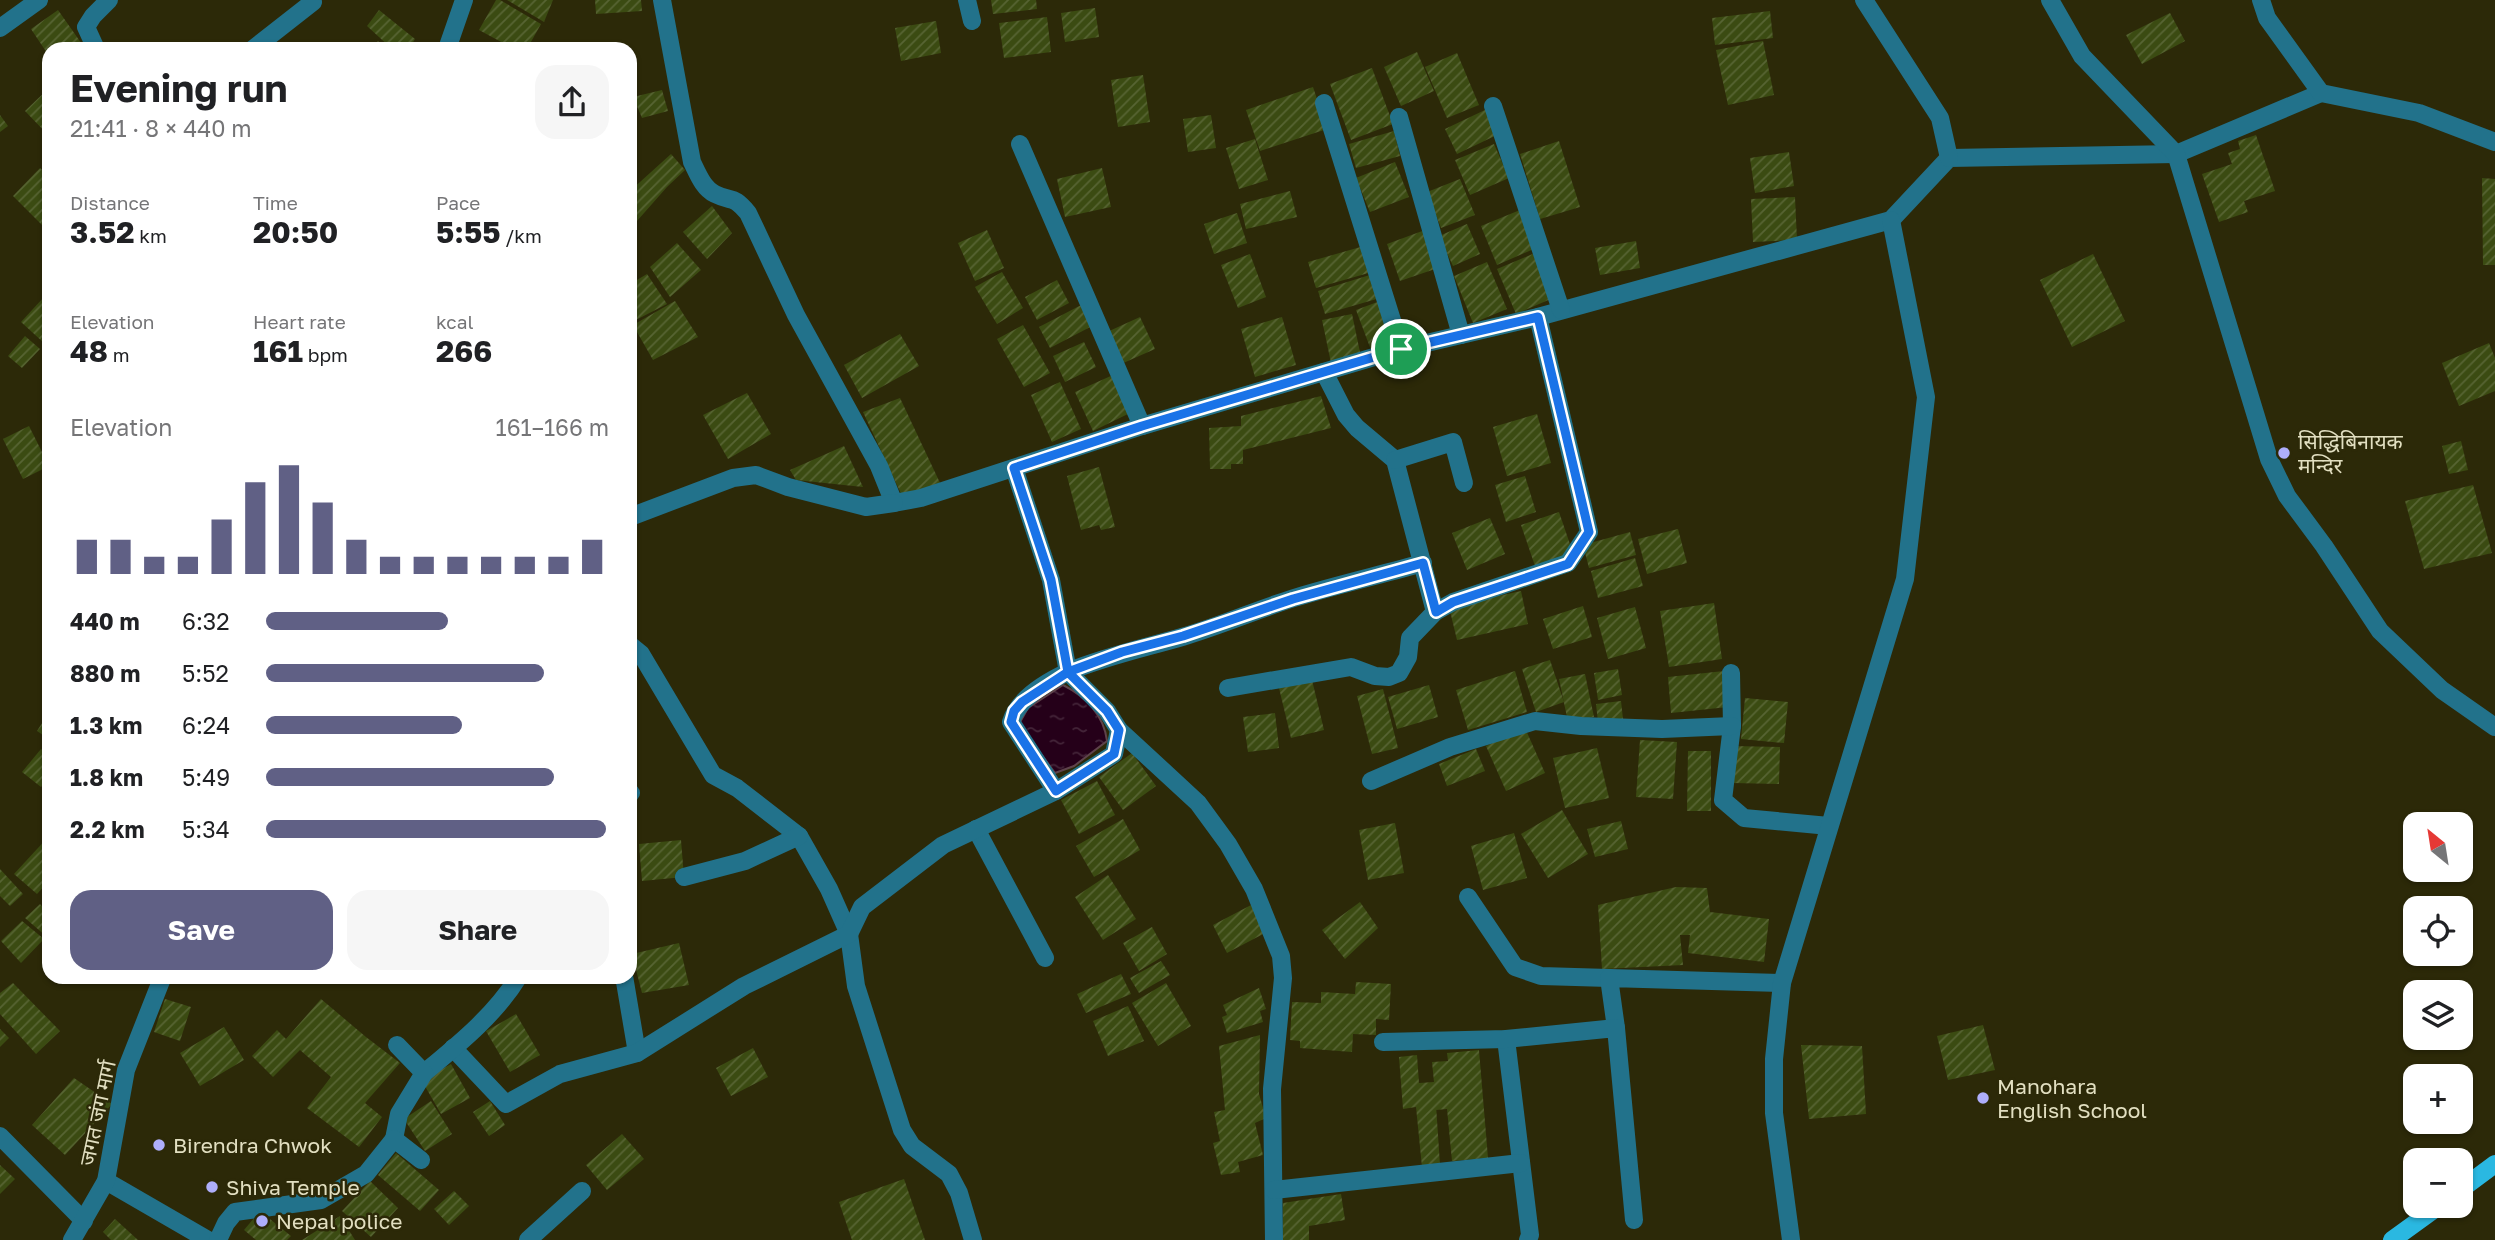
<!DOCTYPE html>
<meta charset="utf-8">
<style>
body{margin:0;font-family:"Golos Text","Noto Sans Devanagari",sans-serif;background:#f6f6f6;color:#202124;height:100vh;display:flex;flex-direction:column;font-size:26px;white-space:nowrap}
*{box-sizing:border-box;margin:0}
p{font-size:23px;color:#757577}
.icon{flex:none;width:38px;height:38px;fill:none;stroke:currentColor;stroke-width:2;stroke-linecap:round;stroke-linejoin:round}
.map{position:relative;flex:1;overflow:hidden}
.side{position:absolute;left:42px;top:42px;width:595px;height:942px;display:flex;flex-direction:column;background:#fff;border-radius:21px;box-shadow:0 2px 5px #0004}
.side>*{flex:none}
.needle{width:46px;rotate:330deg}
.controls{position:absolute;left:2403px;top:812px;display:grid;gap:14px}
.controls a{display:grid;place-items:center;width:70px;height:70px;border-radius:14px;background:#fff;box-shadow:0 2px 5px #0004;font-size:35px}
.pin{position:absolute;display:grid;place-items:center;width:60px;height:60px;color:#fff;margin:-30px;border:4px solid #fff;border-radius:50%;box-shadow:0 2px 7px #0007}
.round{display:grid;place-items:center;flex:none;width:74px;height:74px;border-radius:21px;background:#f6f6f6}
.summary{display:flex;align-items:center;justify-content:space-between;height:119px;padding:0 28px}
h1{font-size:38px;font-weight:700;line-height:52px}
.metrics{display:grid;grid-template-columns:repeat(3,1fr);gap:10px;height:119px;padding:7px 28px}
.metrics div{display:grid;align-content:center}
.metrics b{font-size:30px;font-weight:700}
.metrics small{font-size:19px;font-weight:400}
.metrics p{font-size:19px}
.chart{height:196px;padding:14px 28px}
.chart p{display:flex;justify-content:space-between}
.chart svg{width:100%;height:126px;margin-top:7px;stroke:#606085;stroke-width:6}
.cta{display:flex;gap:14px;margin-top:auto;padding:14px 28px}
.cta a{flex:1;height:80px;border-radius:21px;background:#606085;color:#fff;font-size:28px;font-weight:700;line-height:80px;text-align:center}
.cta a+a{background:#f6f6f6;color:#202124}
ul{padding:0 28px;list-style:none;font-size:23px}
li{display:grid;grid-template-columns:112px 84px 1fr;align-items:center;height:52px}
li i{height:18px;border-radius:9px;background:#606085}
.map>svg:first-child{display:block}
.water{fill:url(#water-ripples);stroke:#5e434b;stroke-width:2}
.building{fill:url(#building-hatch)}
.lines{fill:none;stroke-linecap:round;stroke-linejoin:round}
.minor{stroke:#22728b;stroke-width:18}
.major{stroke:#2ab8e1;stroke-width:18}
.route-casing{stroke:#fff;stroke-width:14}
.route{stroke:#1a73e8;stroke-width:9}
.poi-dot{fill:#aeaefb;stroke:#2c2908;stroke-width:2.5}
.labels{text-anchor:middle;dominant-baseline:central;stroke-width:5;stroke-linejoin:round;paint-order:stroke}
.poi-label{font-size:21px;fill:#e2dfc1;stroke:#2c2908;text-anchor:start}
.street-label{font-size:21px;fill:#e2dfc1;stroke:#2c2908}
</style>
<div class="map">
<svg width="2495" height="1240" viewBox="0 0 2495 1240">
<defs>
<pattern id="water-ripples" width="26" height="14" patternUnits="userSpaceOnUse" patternTransform="scale(1.75)"><rect width="26" height="14" fill="#250019"/><path d="M2 4q2-2 4 0t4 0M15 11q2-2 4 0t4 0" fill="none" stroke="#442539"/></pattern>
<pattern id="building-hatch" width="6" height="6" patternUnits="userSpaceOnUse" patternTransform="scale(1.75)"><rect width="6" height="6" fill="#3b4b12"/><path d="M-1 1l2-2M0 6l6-6M5 7l2-2" fill="none" stroke="#576433"/></pattern>
</defs>
<rect width="100%" height="100%" fill="#2c2908"/>
<!-- water -->
<path class="water" d="M 1063,685 C 1085,696 1104,715 1107,741 L 1074,766 L 1055,773 L 1019,724 L 1028,708 Z"/>
<!-- building -->
<g class="building">
<polygon points="496,0 500,0 541,24 527,49 514,49 479,30"/>
<polygon points="507,0 553,0 544,22"/>
<polygon points="595,0 641,0 642,11 596,14"/>
<polygon points="991,0 1036,0 1037,9 993,14"/>
<polygon points="1095,8 1099,37 1065,42 1061,13"/>
<polygon points="58,10 84,47 85,49 49,49 49,56 31,29"/>
<polygon points="379,10 415,39 409,49 392,49 367,26"/>
<polygon points="1770,11 1773,38 1715,45 1712,18"/>
<polygon points="2170,13 2185,41 2142,64 2126,35"/>
<polygon points="1047,17 1051,52 1004,58 999,23"/>
<polygon points="936,21 941,53 901,61 895,28"/>
<polygon points="378,41 386,49 370,49"/>
<polygon points="1763,41 1774,95 1728,105 1716,50"/>
<polygon points="1417,52 1434,91 1401,106 1384,67"/>
<polygon points="1457,53 1479,105 1447,118 1425,67"/>
<polygon points="1372,68 1393,124 1351,140 1330,84"/>
<polygon points="1143,75 1150,122 1118,127 1111,80"/>
<polygon points="1313,87 1327,129 1260,151 1246,110"/>
<polygon points="49,88 49,136 25,111"/>
<polygon points="662,90 668,111 642,118 633,97"/>
<polygon points="1487,109 1499,134 1457,154 1445,129"/>
<polygon points="0,115 8,126 0,132"/>
<polygon points="1211,115 1216,148 1188,152 1183,119"/>
<polygon points="1394,131 1400,156 1356,168 1349,144"/>
<polygon points="2256,135 2275,191 2244,201 2248,212 2219,222 2202,174 2232,164 2228,153 2240,149 2238,141"/>
<polygon points="1255,139 1268,180 1239,189 1226,148"/>
<polygon points="1559,141 1580,207 1540,219 1520,154"/>
<polygon points="1494,144 1509,178 1470,195 1455,160"/>
<polygon points="1789,152 1794,186 1755,193 1750,158"/>
<polygon points="671,154 685,170 667,187 637,221 630,212 630,191"/>
<polygon points="1395,162 1409,197 1370,212 1356,178"/>
<polygon points="40,168 49,176 49,226 46,229 13,196"/>
<polygon points="1102,168 1111,207 1065,217 1057,179"/>
<polygon points="2482,178 2495,179 2495,265 2483,265"/>
<polygon points="1460,179 1475,215 1441,228 1427,192"/>
<polygon points="1290,191 1297,217 1246,229 1240,204"/>
<polygon points="1795,197 1797,240 1753,242 1751,199"/>
<polygon points="712,206 732,233 707,259 683,232"/>
<polygon points="1520,210 1536,248 1497,265 1481,226"/>
<polygon points="1237,213 1247,243 1214,254 1204,224"/>
<polygon points="1467,224 1480,254 1453,266 1439,236"/>
<polygon points="987,230 1004,268 975,281 958,243"/>
<polygon points="1425,230 1438,268 1400,281 1387,244"/>
<polygon points="1636,241 1640,268 1600,275 1595,248"/>
<polygon points="677,243 701,270 670,297 650,267"/>
<polygon points="1364,246 1372,272 1316,288 1308,262"/>
<polygon points="1535,253 1553,298 1516,314 1497,269"/>
<polygon points="1250,254 1266,297 1238,308 1221,265"/>
<polygon points="2093,254 2125,321 2072,347 2040,280"/>
<polygon points="1487,262 1507,309 1473,323 1454,276"/>
<polygon points="1002,272 1023,308 997,324 975,287"/>
<polygon points="647,274 667,304 630,323 630,284"/>
<polygon points="1373,274 1380,298 1325,314 1318,291"/>
<polygon points="1057,280 1069,303 1037,320 1025,297"/>
<polygon points="44,297 49,301 49,337 44,343 21,322"/>
<polygon points="675,301 698,337 653,360 633,325"/>
<polygon points="1380,301 1394,342 1371,350 1356,310"/>
<polygon points="1085,303 1096,324 1050,348 1039,327"/>
<polygon points="1352,314 1361,357 1331,363 1322,320"/>
<polygon points="1140,317 1155,349 1121,364 1107,332"/>
<polygon points="1282,317 1296,365 1255,377 1241,329"/>
<polygon points="1023,325 1050,373 1024,387 997,339"/>
<polygon points="900,334 919,366 862,398 844,365"/>
<polygon points="25,336 40,349 22,368 8,356"/>
<polygon points="1084,342 1096,367 1065,382 1053,356"/>
<polygon points="2489,343 2495,358 2495,391 2459,406 2442,363"/>
<polygon points="1113,375 1130,413 1093,431 1075,392"/>
<polygon points="1060,382 1081,429 1052,442 1031,395"/>
<polygon points="747,393 771,434 728,459 703,415"/>
<polygon points="1321,396 1331,428 1243,450 1243,464 1231,464 1231,469 1210,469 1209,428 1241,426 1241,416"/>
<polygon points="900,398 941,485 903,498 863,412"/>
<polygon points="1537,414 1551,463 1507,476 1493,427"/>
<polygon points="29,426 49,466 23,479 3,439"/>
<polygon points="2461,441 2468,470 2449,474 2442,446"/>
<polygon points="844,446 863,487 796,480 790,470"/>
<polygon points="1099,467 1115,527 1101,530 1099,525 1081,530 1067,476"/>
<polygon points="1525,476 1536,512 1506,522 1495,485"/>
<polygon points="2473,485 2492,553 2424,569 2405,501"/>
<polygon points="1559,512 1573,553 1535,566 1521,525"/>
<polygon points="1490,518 1505,554 1467,570 1452,533"/>
<polygon points="1678,529 1687,563 1647,574 1638,539"/>
<polygon points="1630,532 1636,555 1589,568 1583,545"/>
<polygon points="1635,558 1643,586 1598,598 1591,571"/>
<polygon points="1521,591 1528,624 1457,640 1449,607"/>
<polygon points="1714,603 1722,659 1669,667 1660,611"/>
<polygon points="1583,606 1592,637 1553,649 1543,619"/>
<polygon points="1635,607 1646,648 1608,659 1597,618"/>
<polygon points="1550,660 1564,702 1536,712 1522,669"/>
<polygon points="1618,669 1622,695 1598,700 1594,673"/>
<polygon points="1515,671 1527,712 1468,730 1456,690"/>
<polygon points="1724,671 1728,707 1671,713 1668,677"/>
<polygon points="1585,674 1594,717 1568,722 1559,679"/>
<polygon points="1312,680 1324,730 1291,738 1279,688"/>
<polygon points="1429,685 1438,717 1397,729 1388,697"/>
<polygon points="1383,689 1398,748 1372,754 1357,696"/>
<polygon points="1745,698 1788,702 1784,743 1741,739"/>
<polygon points="1621,701 1623,719 1598,722 1596,704"/>
<polygon points="49,712 49,739 37,731"/>
<polygon points="1275,713 1279,748 1248,752 1243,717"/>
<polygon points="1525,728 1545,773 1506,791 1486,746"/>
<polygon points="1640,740 1677,742 1673,799 1636,797"/>
<polygon points="1733,746 1780,747 1779,784 1732,783"/>
<polygon points="1597,748 1609,798 1565,808 1553,758"/>
<polygon points="41,749 49,755 49,776 41,787 22,772"/>
<polygon points="1476,749 1485,771 1447,786 1439,764"/>
<polygon points="1688,751 1711,751 1711,811 1687,811"/>
<polygon points="1132,753 1156,786 1123,810 1099,777"/>
<polygon points="1097,781 1115,815 1079,834 1061,800"/>
<polygon points="1562,810 1588,854 1548,878 1521,834"/>
<polygon points="1123,819 1140,850 1094,877 1076,846"/>
<polygon points="1621,821 1628,849 1595,857 1587,829"/>
<polygon points="1395,823 1404,873 1368,880 1359,830"/>
<polygon points="1514,833 1527,878 1483,890 1471,846"/>
<polygon points="49,836 49,881 37,894 14,874"/>
<polygon points="681,840 684,877 642,881 639,844"/>
<polygon points="0,869 23,894 10,906 0,896"/>
<polygon points="1108,875 1136,919 1103,940 1075,897"/>
<polygon points="1676,887 1707,888 1710,912 1769,919 1764,962 1688,953 1690,935 1680,935 1683,965 1602,969 1598,905"/>
<polygon points="1360,902 1378,928 1345,959 1322,930"/>
<polygon points="40,904 49,914 47,937 25,918"/>
<polygon points="1253,904 1267,932 1227,953 1213,925"/>
<polygon points="22,921 44,939 21,963 1,941"/>
<polygon points="1152,927 1167,954 1139,971 1123,943"/>
<polygon points="679,943 689,985 642,993 632,954"/>
<polygon points="49,944 49,959 42,951"/>
<polygon points="1161,961 1170,975 1139,993 1130,978"/>
<polygon points="1121,974 1131,994 1086,1013 1077,994"/>
<polygon points="1356,982 1391,984 1389,1020 1376,1019 1376,1035 1353,1034 1352,1052 1300,1048 1300,1041 1290,1040 1292,1002 1321,1003 1321,992 1355,994"/>
<polygon points="13,983 60,1031 36,1054 0,1014 0,993"/>
<polygon points="1166,983 1191,1026 1158,1046 1132,1003"/>
<polygon points="1259,988 1266,1009 1260,1011 1263,1022 1227,1033 1222,1017 1227,1015 1223,1005"/>
<polygon points="165,999 191,1007 180,1041 154,1032"/>
<polygon points="321,999 366,1037 400,1063 365,1103 382,1117 359,1147 307,1108 331,1077 300,1050 273,1077 252,1056 277,1030 286,1039"/>
<polygon points="1128,1006 1144,1041 1108,1056 1093,1021"/>
<polygon points="516,1014 540,1055 510,1072 486,1031"/>
<polygon points="1983,1025 1995,1070 1948,1080 1937,1036"/>
<polygon points="224,1027 244,1060 200,1086 180,1053"/>
<polygon points="0,1029 9,1038 0,1047"/>
<polygon points="1260,1035 1259,1094 1266,1118 1255,1123 1263,1155 1238,1162 1240,1172 1221,1175 1213,1143 1220,1141 1214,1112 1225,1110 1219,1046"/>
<polygon points="1801,1045 1862,1046 1866,1114 1809,1119"/>
<polygon points="753,1048 768,1077 731,1096 716,1068"/>
<polygon points="1479,1050 1488,1158 1452,1161 1447,1109 1436,1110 1436,1105 1440,1165 1422,1167 1416,1107 1403,1109 1399,1057 1417,1055 1419,1083 1434,1082 1432,1062 1448,1061 1447,1053"/>
<polygon points="451,1064 470,1098 441,1114 422,1081"/>
<polygon points="74,1078 112,1104 65,1155 32,1125"/>
<polygon points="431,1101 452,1134 425,1151 404,1119"/>
<polygon points="490,1101 505,1125 489,1136 473,1112"/>
<polygon points="622,1134 644,1159 607,1190 586,1165"/>
<polygon points="396,1153 439,1190 420,1211 378,1175"/>
<polygon points="0,1165 15,1179 0,1194"/>
<polygon points="904,1179 925,1240 852,1240 839,1202"/>
<polygon points="370,1181 398,1208 371,1237 342,1211"/>
<polygon points="454,1191 469,1206 449,1225 434,1209"/>
<polygon points="1341,1194 1345,1220 1309,1226 1309,1240 1283,1240 1283,1203"/>
<polygon points="260,1211 291,1236 287,1240 256,1240 244,1230"/>
<polygon points="340,1216 355,1240 302,1240"/>
<polygon points="115,1219 138,1240 111,1240 103,1232"/>
</g>
<g class="lines">
<!-- minor -->
<g class="minor">
<path d="M 662,0 L 692,162 C 698,174 703,188 715,194 C 733,203 732,194 748,213 L 796,315 L 879,466 L 894,503 L 921,498 L 1142,426 L 1401,349 L 1538,317 L 1891,220 L 1949,158 L 2176,154 L 2321,93"/>
<polyline points="967,0 972,21"/>
<polyline points="1864,0 1940,118 1949,158"/>
<polyline points="2050,0 2082,56 2176,154 2269,459 2287,496 2324,546 2380,631 2442,690 2495,727"/>
<polyline points="2261,0 2267,18 2321,93 2419,113 2495,142"/>
<polyline points="0,28 39,0"/>
<polyline points="96,49 86,27 93,16 109,0"/>
<polyline points="253,49 313,2 312,0"/>
<polyline points="447,49 464,0"/>
<polyline points="1324,103 1401,349"/>
<polyline points="1493,106 1561,310"/>
<polyline points="1399,117 1461,335"/>
<polyline points="1020,144 1142,426"/>
<polyline points="1324,372 1346,415 1357,428 1395,460 1435,612"/>
<polyline points="1395,460 1453,442 1464,483"/>
<polyline points="630,517 733,478 756,475 788,487 866,507 894,503"/>
<polyline points="630,645 641,654 713,775 737,788 799,836 829,889 849,934 856,986 902,1130 912,1146 949,1174 959,1193 973,1240"/>
<polyline points="1731,673 1732,726 1723,800 1744,818 1829,826"/>
<polyline points="1228,688 1351,667 1375,676 1389,677 1399,673 1408,657 1410,638 1435,612 1453,602 1568,563 1589,532 1538,317"/>
<polyline points="1119,730 1198,803 1228,844 1254,889 1281,956 1283,978 1272,1089 1274,1240"/>
<polyline points="1371,781 1450,747 1535,721 1581,726 1662,729 1732,726"/>
<path d="M 1056,791 L 1011,722 C 1018,698 1048,681 1070,671 C 1107,656 1144,648 1182,637 C 1220,626 1256,610 1294,598 C 1336,585 1380,575 1423,563"/>
<polyline points="630,793 631,793"/>
<polyline points="976,829 1045,958"/>
<polyline points="684,877 745,861 799,836"/>
<polyline points="1468,897 1515,967 1541,976 1609,978"/>
<polyline points="624,976 637,1053"/>
<polyline points="1616,1028 1609,978 1782,983"/>
<polyline points="1506,1039 1530,1235 1528,1240"/>
<polyline points="1383,1042 1506,1039 1616,1028 1634,1220"/>
<polyline points="453,1048 506,1104 560,1074 637,1053 744,986 849,934 862,907 943,845 1056,791 1114,754 1119,730 1107,711 1068,672 1051,580 1014,468"/>
<path d="M 424,1073 C 459,1044 495,1015 519,976"/>
<polyline points="0,1136 84,1221"/>
<polyline points="394,1139 399,1114 424,1073 397,1045"/>
<polyline points="106,1181 208,1240"/>
<polyline points="1274,1190 1521,1163"/>
<polyline points="72,1240 106,1181 126,1070 163,976"/>
<polyline points="218,1240 226,1223 235,1212 321,1200 366,1174 394,1139 421,1160"/>
<polyline points="528,1240 582,1191"/>
<polyline points="1791,1240 1774,1113 1774,1059 1782,983 1905,579 1926,397 1891,220"/>
</g>
<!-- major -->
<g class="major">
<polyline points="2460,1190 2495,1164"/>
<polyline points="2392,1240 2439,1206"/>
</g>
</g>
<g class="lines">
<!-- route casing -->
<g class="route-casing">
<polyline id="route" points="1401,349 1142,426 1014,468 1051,580 1068,672 1107,711 1119,730 1114,754 1056,791 1011,722 1014,711 1022,702 1068,672 1122,652 1183,636 1293,599 1423,563 1436,612 1453,602 1568,564 1589,532 1538,317 1401,349"/>
</g>
<!-- route -->
<use href="#route" class="route"/>
</g>
<!-- markers -->
<g class="poi-dot">
<circle cx="2284" cy="453" r="7"/>
<circle cx="1983" cy="1098" r="7"/>
<circle cx="159" cy="1145" r="7"/>
<circle cx="212" cy="1187" r="7"/>
<circle cx="262" cy="1221" r="7"/>
</g>
<g class="labels">
<!-- poi labels -->
<g class="poi-label">
<text x="2298" y="441">सिद्धिबिनायक<tspan x="2298" dy="24">मन्दिर</tspan></text>
<text x="1997" y="1086">Manohara<tspan x="1997" dy="24">English School</tspan></text>
<text x="173" y="1145">Birendra Chwok</text>
<text x="226" y="1187">Shiva Temple</text>
<text x="276" y="1221">Nepal police</text>
</g>
<!-- street labels -->
<g class="street-label">
<text transform="translate(97 1113) rotate(-78)">जगत जंग मार्ग</text>
</g>
</g>
</svg>
<div class="controls">
<a><svg class="needle" viewBox="-14 -14 28 28"><path d="M0-13l5 13h-10z" fill="#e53935"/><path d="M0 13l5-13h-10z" fill="#757577"/></svg></a>
<a><svg class="icon" aria-label="locate" viewBox="0 0 24 24"><circle cx="12" cy="12" r="6"/><path d="M12 2v4M12 18v4M2 12h4M18 12h4"/></svg></a>
<a><svg class="icon" aria-label="layers" viewBox="0 0 24 24"><path d="M12 4l9 5-9 5-9-5zM3 14l9 5 9-5"/></svg></a>
<a>+</a>
<a>−</a>
</div>
<div class="pin" style="left:1401px;top:349px;background:#1e9e55"><svg class="icon" aria-label="arrive" viewBox="0 0 24 24"><path d="M6 21V4h12l-3 4 3 4H6"/></svg></div>
<section class="side">
<div class="summary"><div><h1>Evening run</h1><p>21:41 · 8 × 440 m</p></div><a class="round"><svg class="icon" aria-label="share" viewBox="0 0 24 24"><path d="M12 15V3M7 8l5-5 5 5M5 13v7h14v-7"/></svg></a></div>
<div class="metrics">
<div><p>Distance</p><b>3.52<small> km</small></b></div>
<div><p>Time</p><b>20:50</b></div>
<div><p>Pace</p><b>5:55<small> /km</small></b></div>
</div>
<div class="metrics">
<div><p>Elevation</p><b>48<small> m</small></b></div>
<div><p>Heart rate</p><b>161<small> bpm</small></b></div>
<div><p>kcal</p><b>266</b></div>
</div>
<div class="chart"><p><span>Elevation</span>161–166 m</p>
<svg viewBox="0 0 160 44" preserveAspectRatio="none"><path d="M5 44V32M15 44V32M25 44V38M35 44V38M45 44V25M55 44V12M65 44V6M75 44V19M85 44V32M95 44V38M105 44V38M115 44V38M125 44V38M135 44V38M145 44V38M155 44V32"/></svg>
</div>
<ul>
<li><b>440 m</b>6:32<i style="width:53%"></i></li>
<li><b>880 m</b>5:52<i style="width:81%"></i></li>
<li><b>1.3 km</b>6:24<i style="width:57%"></i></li>
<li><b>1.8 km</b>5:49<i style="width:84%"></i></li>
<li><b>2.2 km</b>5:34<i style="width:99%"></i></li>
</ul>
<div class="cta"><a>Save</a><a>Share</a></div>
</section>
</div>
